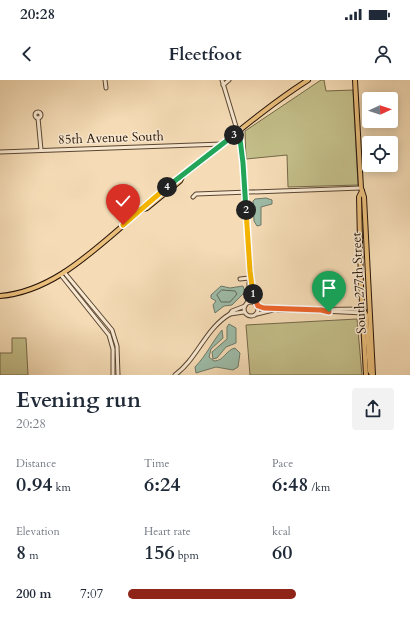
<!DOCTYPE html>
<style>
body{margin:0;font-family:Cardo,serif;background:#f2f2f3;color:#1f2937;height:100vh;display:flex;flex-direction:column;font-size:15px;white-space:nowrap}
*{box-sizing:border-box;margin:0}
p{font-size:13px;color:#747a83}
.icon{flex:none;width:22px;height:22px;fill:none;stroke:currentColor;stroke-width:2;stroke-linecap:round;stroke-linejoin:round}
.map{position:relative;height:295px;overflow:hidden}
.sheet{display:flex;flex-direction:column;background:#fff;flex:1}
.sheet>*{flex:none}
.needle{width:26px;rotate:87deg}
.controls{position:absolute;left:362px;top:12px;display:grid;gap:8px}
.controls a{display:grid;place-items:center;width:36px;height:36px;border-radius:4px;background:#fff;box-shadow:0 2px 10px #0003;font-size:20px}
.pin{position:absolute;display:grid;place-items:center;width:34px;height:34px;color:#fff;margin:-41px -17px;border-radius:50% 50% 50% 0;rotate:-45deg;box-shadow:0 0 4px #0007}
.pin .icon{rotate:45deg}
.km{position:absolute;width:20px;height:20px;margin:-10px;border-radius:50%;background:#222;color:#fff;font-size:11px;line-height:20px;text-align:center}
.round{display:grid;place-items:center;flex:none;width:42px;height:42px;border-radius:4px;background:#f2f2f3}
.head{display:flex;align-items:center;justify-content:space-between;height:68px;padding:0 16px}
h1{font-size:22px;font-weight:600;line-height:30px}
.figures{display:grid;grid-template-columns:repeat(3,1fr);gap:6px;height:68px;padding:4px 16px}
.figures div{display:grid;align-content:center}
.figures b{font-size:20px;font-weight:600}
.figures small{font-size:11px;font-weight:400}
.figures p{font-size:11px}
ul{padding:0 16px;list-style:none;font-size:13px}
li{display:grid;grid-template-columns:64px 48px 1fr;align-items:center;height:30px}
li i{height:10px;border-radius:5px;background:#8f2418}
.status{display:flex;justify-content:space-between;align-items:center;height:28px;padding:0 20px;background:#fff;direction:ltr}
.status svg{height:11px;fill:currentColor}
header{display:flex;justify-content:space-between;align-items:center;height:52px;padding:0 16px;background:#fff;font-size:18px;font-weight:600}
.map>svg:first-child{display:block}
.green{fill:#c3be89;stroke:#746848}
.water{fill:#9dbca8;stroke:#6d7868}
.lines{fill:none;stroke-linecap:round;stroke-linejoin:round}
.shore{stroke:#616858;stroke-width:1}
.minor-casing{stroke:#594533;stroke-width:5}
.major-casing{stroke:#251307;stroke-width:6}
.minor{stroke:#f8e8d0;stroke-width:3}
.major{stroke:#eabe7b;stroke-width:4}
.split-1-casing{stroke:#fff;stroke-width:8}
.split-2-casing{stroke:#fff;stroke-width:8}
.split-3-casing{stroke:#fff;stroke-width:8}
.split-4-casing{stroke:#fff;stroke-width:8}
.split-5-casing{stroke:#fff;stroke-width:8}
.split-1{stroke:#f0652b;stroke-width:5}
.split-2{stroke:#f5b400;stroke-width:5}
.split-3{stroke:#22a559;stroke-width:5}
.split-4{stroke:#22a559;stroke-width:5}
.split-5{stroke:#f5b400;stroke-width:5}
.labels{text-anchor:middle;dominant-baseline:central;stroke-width:3;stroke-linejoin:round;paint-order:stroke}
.street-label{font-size:13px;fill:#251307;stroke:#f8e8d0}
</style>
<div class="status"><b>20:28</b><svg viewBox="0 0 49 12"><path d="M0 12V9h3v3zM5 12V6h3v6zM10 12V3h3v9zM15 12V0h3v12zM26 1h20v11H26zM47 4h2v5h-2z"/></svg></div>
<header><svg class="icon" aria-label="back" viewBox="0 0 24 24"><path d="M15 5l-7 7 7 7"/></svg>Fleetfoot<svg class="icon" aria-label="person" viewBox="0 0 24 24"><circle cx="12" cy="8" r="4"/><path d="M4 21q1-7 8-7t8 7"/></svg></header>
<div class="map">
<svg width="410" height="295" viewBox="0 0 410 295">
<rect width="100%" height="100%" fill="#f5dcb6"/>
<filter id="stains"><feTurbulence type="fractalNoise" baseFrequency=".005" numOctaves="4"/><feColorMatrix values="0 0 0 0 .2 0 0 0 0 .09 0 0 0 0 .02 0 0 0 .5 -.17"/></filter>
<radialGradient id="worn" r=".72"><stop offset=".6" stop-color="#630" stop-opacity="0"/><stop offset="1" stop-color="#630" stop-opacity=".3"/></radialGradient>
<!-- green -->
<g class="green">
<polygon points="321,0 324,0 326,11 353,10 358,105 288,107 287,75 246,79 245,51"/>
<polygon points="357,239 362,295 250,295 246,245"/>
<polygon points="12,258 26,258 28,295 0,295 0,273 12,273"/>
</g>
<!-- water -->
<g class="water">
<polygon points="266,118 272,120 272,124 261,127 261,145 257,146 254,141 253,121 255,119"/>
<polygon points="221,206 230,208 243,206 245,212 232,225 224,226 215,233 213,225 216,221 211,218 211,215"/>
<polygon points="229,244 236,248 236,263 226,267 217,278 213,279 212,272 227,259 227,247"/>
<path d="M 222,250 L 223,258 L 211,269 L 209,277 L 214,281 C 224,281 226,270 235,268 L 240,273 L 238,287 L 233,290 L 216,287 L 196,293 L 195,287 C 206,276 212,262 222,250 Z"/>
</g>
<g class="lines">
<!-- shore -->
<polygon class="shore" points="222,210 235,211 237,214 230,222 221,222 217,215"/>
<!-- minor casing -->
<g class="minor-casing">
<g id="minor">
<polyline points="105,0 106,8"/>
<polyline points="222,0 241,63 250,191 252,210 257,224"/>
<polyline points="223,5 229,0"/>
<circle cx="38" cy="35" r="3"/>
<polyline points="38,38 41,70"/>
<polyline points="0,72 222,64"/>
<polyline points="193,117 196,114 361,108"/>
<polyline points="64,192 112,250 117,266 118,295"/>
<polyline points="61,195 109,255 113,269 113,295"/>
<polyline points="240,199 249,198"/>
<circle cx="251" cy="229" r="7"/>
<polyline points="247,223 249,215 249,203"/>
<polyline points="258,226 278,230 363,229"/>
<polyline points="323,231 363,233"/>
<polyline points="244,232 230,234 232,231 245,226"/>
<polyline points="257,234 273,230"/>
<path d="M 175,295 C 198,278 205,249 230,234"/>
</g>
</g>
<!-- major casing -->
<g class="major-casing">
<g id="major">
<polyline points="355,0 361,108 364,117 373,295"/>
<polyline points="362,111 359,117 361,206 366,295"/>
<polyline points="143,129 147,128 180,101 182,97"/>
<path d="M 0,216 C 58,211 100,163 143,129 L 144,126 C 162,110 180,98 198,84 C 234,55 269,25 308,0"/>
<polyline points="364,231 366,235 370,291 372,295"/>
</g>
</g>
<!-- minor -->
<use href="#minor" class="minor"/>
<!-- major -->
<use href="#major" class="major"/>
</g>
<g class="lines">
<!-- split-1 casing -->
<g class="split-1-casing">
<polyline id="split-1" points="253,214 258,226 264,228 321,230 329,232"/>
</g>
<!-- split-2 casing -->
<g class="split-2-casing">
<polyline id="split-2" points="246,130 250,191 253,214"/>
</g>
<!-- split-3 casing -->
<g class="split-3-casing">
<polyline id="split-3" points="234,55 239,51 243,83 246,130"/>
</g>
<!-- split-4 casing -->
<g class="split-4-casing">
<polyline id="split-4" points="167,107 234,55"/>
</g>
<!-- split-5 casing -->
<g class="split-5-casing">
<polyline id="split-5" points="123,145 167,107"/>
</g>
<!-- split-1 -->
<use href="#split-1" class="split-1"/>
<!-- split-2 -->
<use href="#split-2" class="split-2"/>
<!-- split-3 -->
<use href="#split-3" class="split-3"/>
<!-- split-4 -->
<use href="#split-4" class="split-4"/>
<!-- split-5 -->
<use href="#split-5" class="split-5"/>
</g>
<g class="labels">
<!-- street labels -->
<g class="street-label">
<text transform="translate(111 58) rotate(-2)">85th Avenue South</text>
<text transform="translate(359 203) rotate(-93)">South 277th Street</text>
</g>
</g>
<rect width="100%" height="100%" filter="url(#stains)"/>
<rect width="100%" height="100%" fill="url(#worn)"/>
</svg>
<div class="controls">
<a><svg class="needle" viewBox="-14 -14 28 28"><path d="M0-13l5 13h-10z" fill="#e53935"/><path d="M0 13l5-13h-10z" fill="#747a83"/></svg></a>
<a><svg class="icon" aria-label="locate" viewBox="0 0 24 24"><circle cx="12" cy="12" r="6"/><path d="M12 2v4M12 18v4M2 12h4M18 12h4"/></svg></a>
</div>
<div class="pin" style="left:329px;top:232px;background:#1e9e55"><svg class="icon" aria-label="arrive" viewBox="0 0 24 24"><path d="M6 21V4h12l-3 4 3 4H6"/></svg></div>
<div class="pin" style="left:123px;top:145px;background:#d93025"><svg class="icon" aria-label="check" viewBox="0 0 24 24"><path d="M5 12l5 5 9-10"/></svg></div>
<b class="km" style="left:253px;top:214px">1</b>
<b class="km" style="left:246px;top:130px">2</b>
<b class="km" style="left:234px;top:55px">3</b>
<b class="km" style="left:167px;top:107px">4</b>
</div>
<section class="sheet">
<div class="head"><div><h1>Evening run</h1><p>20:28</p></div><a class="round"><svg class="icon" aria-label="share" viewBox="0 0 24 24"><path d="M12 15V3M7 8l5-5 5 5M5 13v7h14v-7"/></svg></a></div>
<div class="figures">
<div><p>Distance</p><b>0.94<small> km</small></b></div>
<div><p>Time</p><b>6:24</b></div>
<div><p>Pace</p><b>6:48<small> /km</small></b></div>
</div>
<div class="figures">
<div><p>Elevation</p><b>8<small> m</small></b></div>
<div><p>Heart rate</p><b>156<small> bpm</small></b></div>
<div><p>kcal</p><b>60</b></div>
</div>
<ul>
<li><b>200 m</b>7:07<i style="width:63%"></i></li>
</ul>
</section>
